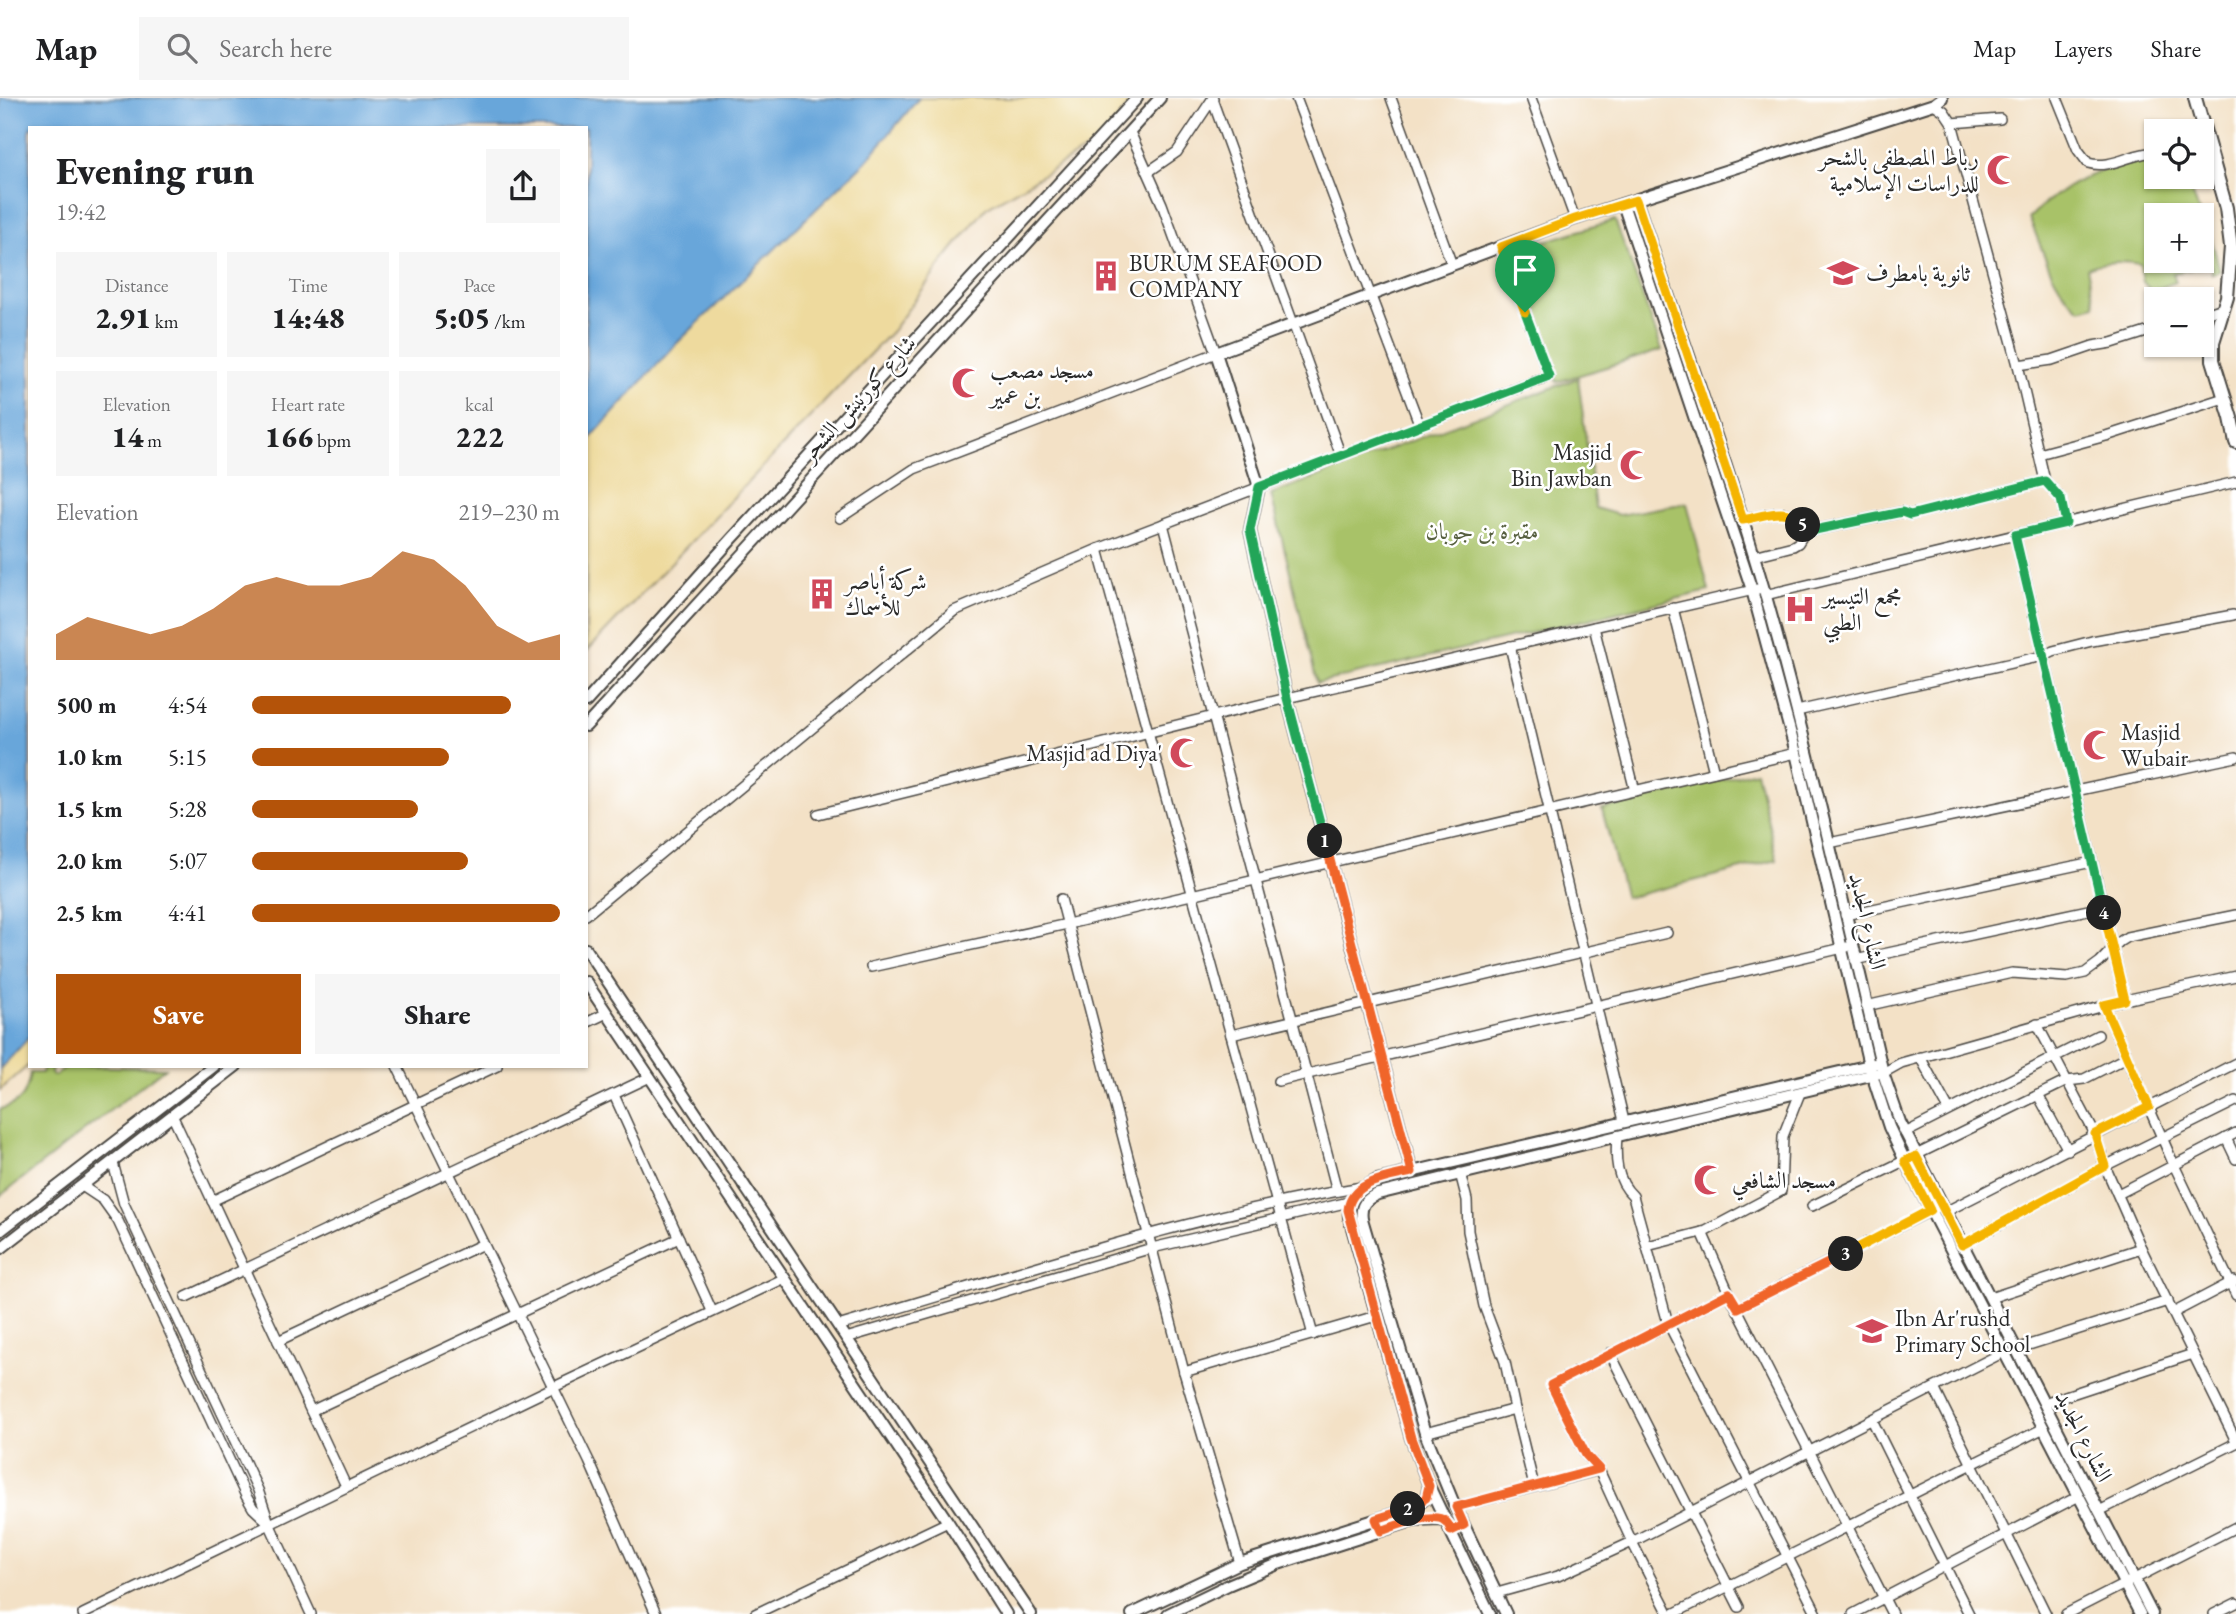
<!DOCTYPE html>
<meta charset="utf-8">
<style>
body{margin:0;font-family:"EB Garamond",Amiri,serif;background:#f6f6f6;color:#202124;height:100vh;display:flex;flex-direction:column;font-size:26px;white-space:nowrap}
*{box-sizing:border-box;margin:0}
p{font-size:23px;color:#757577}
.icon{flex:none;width:38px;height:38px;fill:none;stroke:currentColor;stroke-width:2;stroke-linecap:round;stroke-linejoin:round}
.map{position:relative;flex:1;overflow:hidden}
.panel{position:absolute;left:28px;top:28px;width:560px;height:942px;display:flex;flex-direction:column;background:#fff;border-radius:0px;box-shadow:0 2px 5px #0004}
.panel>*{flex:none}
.controls{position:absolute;left:2144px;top:21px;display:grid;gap:14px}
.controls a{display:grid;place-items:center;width:70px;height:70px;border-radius:0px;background:#fff;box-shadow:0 2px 5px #0004;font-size:35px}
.pin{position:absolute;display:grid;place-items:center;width:60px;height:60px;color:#fff;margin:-72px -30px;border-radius:50% 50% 50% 0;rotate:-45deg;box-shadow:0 0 7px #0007}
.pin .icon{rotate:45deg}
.km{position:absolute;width:35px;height:35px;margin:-18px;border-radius:50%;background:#222;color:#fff;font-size:19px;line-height:35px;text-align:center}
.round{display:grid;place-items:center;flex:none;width:74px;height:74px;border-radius:0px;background:#f6f6f6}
.overview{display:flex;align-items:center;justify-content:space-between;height:119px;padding:0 28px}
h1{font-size:38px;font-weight:800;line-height:52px}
.stats{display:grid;grid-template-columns:repeat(3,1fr);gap:10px;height:119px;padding:7px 28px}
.stats div{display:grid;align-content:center;border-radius:0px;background:#f6f6f6;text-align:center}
.stats b{font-size:30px;font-weight:800}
.stats small{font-size:19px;font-weight:400}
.stats p{font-size:19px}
.chart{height:196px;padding:14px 28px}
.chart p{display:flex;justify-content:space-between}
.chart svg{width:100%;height:126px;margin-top:7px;fill:#b45309;opacity:.7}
.cta{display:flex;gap:14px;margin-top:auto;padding:14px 28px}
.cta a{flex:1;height:80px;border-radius:0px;background:#b45309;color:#fff;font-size:28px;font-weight:800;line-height:80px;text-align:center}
.cta a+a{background:#f6f6f6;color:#202124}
ul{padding:0 28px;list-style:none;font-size:23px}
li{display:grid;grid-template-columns:112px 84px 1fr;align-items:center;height:52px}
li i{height:18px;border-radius:9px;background:#b45309}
header{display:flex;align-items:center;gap:42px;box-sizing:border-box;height:98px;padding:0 35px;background:#fff;border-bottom:2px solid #e0e0e0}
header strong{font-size:33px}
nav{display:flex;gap:38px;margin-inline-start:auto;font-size:24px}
.search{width:490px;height:63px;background:#f6f6f6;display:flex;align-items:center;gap:18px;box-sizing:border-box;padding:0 24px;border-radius:0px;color:#757577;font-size:26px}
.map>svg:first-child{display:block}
.green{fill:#a8c268;stroke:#6a764a;stroke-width:2}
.sand{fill:#eeda9e;stroke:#8c8264;stroke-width:2}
.water{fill:#68a6da;stroke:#4a6882;stroke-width:2}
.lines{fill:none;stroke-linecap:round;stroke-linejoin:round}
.minor-casing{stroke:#494642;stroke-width:12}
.tertiary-casing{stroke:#494642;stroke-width:14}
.secondary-casing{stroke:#494642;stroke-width:16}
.minor{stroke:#fff;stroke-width:9}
.tertiary{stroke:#fff;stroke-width:10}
.secondary{stroke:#fff;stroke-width:12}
.split-1-casing{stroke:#fff;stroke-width:14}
.split-2-casing{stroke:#fff;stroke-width:14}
.split-3-casing{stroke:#fff;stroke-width:14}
.split-4-casing{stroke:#fff;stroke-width:14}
.split-5-casing{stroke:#fff;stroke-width:14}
.split-6-casing{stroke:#fff;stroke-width:14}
.split-1{stroke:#22a559;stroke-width:9}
.split-2{stroke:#f0652b;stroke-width:9}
.split-3{stroke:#f0652b;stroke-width:9}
.split-4{stroke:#f5b400;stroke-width:9}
.split-5{stroke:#22a559;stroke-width:9}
.split-6{stroke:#f5b400;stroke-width:9}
.labels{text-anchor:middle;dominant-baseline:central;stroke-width:5;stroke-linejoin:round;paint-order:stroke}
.poi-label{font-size:23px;fill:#2b2b2b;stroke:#fff;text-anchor:start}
.street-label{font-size:23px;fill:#2b2b2b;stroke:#fff}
.park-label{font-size:23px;fill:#576040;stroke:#fff}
</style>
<header>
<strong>Map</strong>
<div class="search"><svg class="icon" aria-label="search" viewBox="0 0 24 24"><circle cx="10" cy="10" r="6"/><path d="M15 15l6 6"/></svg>Search here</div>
<nav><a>Map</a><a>Layers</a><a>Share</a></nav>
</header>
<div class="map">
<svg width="2236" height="1516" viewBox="0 0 2236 1516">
<rect width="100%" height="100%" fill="#fff"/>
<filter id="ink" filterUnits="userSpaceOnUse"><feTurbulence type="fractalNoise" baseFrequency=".0143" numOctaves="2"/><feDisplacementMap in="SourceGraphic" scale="14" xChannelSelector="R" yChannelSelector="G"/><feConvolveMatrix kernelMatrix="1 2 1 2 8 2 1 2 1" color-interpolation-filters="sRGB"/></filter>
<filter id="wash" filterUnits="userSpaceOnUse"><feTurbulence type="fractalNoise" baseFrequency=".00686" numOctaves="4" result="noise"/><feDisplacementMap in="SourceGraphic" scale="28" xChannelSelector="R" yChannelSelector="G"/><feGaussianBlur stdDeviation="1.57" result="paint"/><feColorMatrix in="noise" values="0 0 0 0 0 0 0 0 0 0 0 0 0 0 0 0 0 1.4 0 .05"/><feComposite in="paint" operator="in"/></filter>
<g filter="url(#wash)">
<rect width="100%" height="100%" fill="#f3e1c6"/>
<!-- green -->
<g class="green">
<path d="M 2156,62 L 2156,79 L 2187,79 L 2200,117 L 2156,117 L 2156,163 L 2202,163 L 2202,122 L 2205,131 L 2210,136 L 2220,173 L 2212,176 L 2211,167 L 2173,175 L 2176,184 L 2151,193 L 2143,184 L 2140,166 C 2121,163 2105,163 2087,170 L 2095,207 L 2080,211 C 2052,191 2043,150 2029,120 C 2061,87 2109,63 2156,62 Z"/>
<polygon points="1615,122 1662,252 1557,284 1509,154"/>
<polygon points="1578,280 1595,410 1619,417 1687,405 1709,493 1317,585 1271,396"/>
<polygon points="1756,673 1777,762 1625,800 1602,711"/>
<path d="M 44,968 L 52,968 L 51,976 L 54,978 L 67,968 L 165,970 L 0,1098 L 0,1011 C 22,1006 27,995 30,975 L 42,975 Z"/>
</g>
<!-- sand -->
<g class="sand">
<polygon points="919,0 1135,0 1100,43 986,110 944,162 892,233 586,554 586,345 674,248 866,63"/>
<polygon points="30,938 30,966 0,992 0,971"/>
</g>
<!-- water -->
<polygon class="water" points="0,0 919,0 866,63 674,248 586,345 586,30 30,30 30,938 0,971"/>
</g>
<g filter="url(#ink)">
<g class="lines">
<!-- minor casing -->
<g class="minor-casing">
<g id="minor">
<polyline points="1296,0 1420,328"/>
<polyline points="1391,0 1452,167"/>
<polyline points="1531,0 1575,121"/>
<path d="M 2057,0 L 2078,52 L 2088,65 C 2111,72 2133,54 2156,54"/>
<polyline points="1212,1 1341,358"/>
<polyline points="1934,6 1944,13 1952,25 2018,267 2045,383 2061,401 2066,425"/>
<polyline points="1952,25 2000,21"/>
<polyline points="1148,74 1177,54 1213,0"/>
<polyline points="2202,217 2223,210"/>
<polyline points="2018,267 2052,262 2093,248 2112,245 2156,231"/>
<polyline points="2039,356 2106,338 2224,300"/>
<polyline points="840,420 914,371 1216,255 1162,106 1130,34"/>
<path d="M 1743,422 C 1765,417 1796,404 1805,434"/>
<polyline points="1163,426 1337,1093"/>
<polyline points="2015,437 2125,902"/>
<polyline points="1098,451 1313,1237"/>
<polyline points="1754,458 1793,448 1798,445 1805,434 1902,414 1910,417 2045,383"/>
<polyline points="1765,497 2236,384"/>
<polyline points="1673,510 1714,674"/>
<polyline points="1594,529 1635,693"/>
<polyline points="1510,548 1624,1023"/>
<polyline points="1797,613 2043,558 2053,553 2092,543 2233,517"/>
<polyline points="818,716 1287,600 1758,491"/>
<polyline points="1829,745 2236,659"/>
<polyline points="1061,801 1184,1274 1240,1465"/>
<polyline points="586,817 954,513 1098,451 1549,278 1501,149"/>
<polyline points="1845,817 2092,764"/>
<polyline points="1855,862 2102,809"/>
<polyline points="871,869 1072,825 1796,655"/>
<polyline points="2104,907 2174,1067 2236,1197"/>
<polyline points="1866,908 2012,875 2067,879 2085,875 2100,864 2119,844 2127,839 2236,817"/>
<polyline points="586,925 607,915"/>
<polyline points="2037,926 2095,1036 2105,1068 2141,1150 2236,1343"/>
<polyline points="1231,937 1667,835"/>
<polyline points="1920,959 1949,1012"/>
<polyline points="397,968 589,1363 656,1516"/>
<polyline points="1883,975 1901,965 2125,902 2236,878"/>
<polyline points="1278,983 1847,849"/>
<polyline points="614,997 712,1213"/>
<polyline points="2038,997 2068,1052"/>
<polyline points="173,1019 346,1388"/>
<polyline points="1905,1035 2098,937"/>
<path d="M 1617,1038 C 1615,1061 1616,1082 1633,1098 L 1668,1225 L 1817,1516"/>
<polyline points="2226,1040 2236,1061"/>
<polyline points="113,1065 124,1106 258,1392 269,1425 311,1516"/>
<polyline points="82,1088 103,1102 118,1123 246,1398 253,1410 269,1425"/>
<polyline points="2118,1096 2236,1035"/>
<polyline points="212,1103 497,968"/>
<polyline points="1812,1108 2067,983 2084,981 2127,959"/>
<polyline points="1945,1114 2236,965"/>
<polyline points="1702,1134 1729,1195 1892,1516"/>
<polyline points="1962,1147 2105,1068 2236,1003"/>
<polyline points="1647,1148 1706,1133 1781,1093 1783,1038 1800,995"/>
<polyline points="186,1199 650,979"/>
<polyline points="1990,1200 2141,1150"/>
<polyline points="1738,1210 1930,1113"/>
<polyline points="2173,1215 2234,1183"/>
<path d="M 838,1228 C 1011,1178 1184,1118 1362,1089"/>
<polyline points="846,1240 1152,1150 1349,1104"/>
<polyline points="278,1243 483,1146"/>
<polyline points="2016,1251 2168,1203"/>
<polyline points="1610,1255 1739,1509"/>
<polyline points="1184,1274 1376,1218"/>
<polyline points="1934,1290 2046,1516"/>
<polyline points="2044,1305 2193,1256"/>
<polyline points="1515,1311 1534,1388"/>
<polyline points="311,1313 679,1140"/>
<polyline points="1872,1322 1969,1516"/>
<polyline points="1425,1335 1515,1311 1505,1264 1484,1208 1468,1133 1467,1102 1460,1075"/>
<polyline points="1456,1409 1599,1372"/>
<polyline points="2099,1413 2236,1345"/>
<polyline points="1497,1495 1558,1478 1632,1444 2004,1254"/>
<polyline points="83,1516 552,1290 785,1180"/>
<polyline points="755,1516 948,1424"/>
<polyline points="1669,1516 1632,1444 1599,1372 1586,1357 1551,1287 1729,1195"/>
<polyline points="1673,1516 2044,1330"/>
<polyline points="1853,1516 2079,1398"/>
<polyline points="2066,1516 2236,1429"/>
<polyline points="2214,1516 2236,1505"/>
</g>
</g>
<!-- tertiary casing -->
<g class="tertiary-casing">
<g id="tertiary">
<path d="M 1636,102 C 1680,233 1727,363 1765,495 C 1810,654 1845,814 1883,975 L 1900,1024 L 2152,1516"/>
<polyline points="1623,106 1752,492 1796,655 1869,967 1889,1029 1905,1063 2140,1516"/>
<polyline points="586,604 731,442 1137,0"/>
<polyline points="586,628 1160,0"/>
<polyline points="586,851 1031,1516"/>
<polyline points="586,884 948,1424 1006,1516"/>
<polyline points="1412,1074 1287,600 1250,432 1259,389 1216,255 1575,121 1934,6 1942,0"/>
<polyline points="0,1133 214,968"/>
<polyline points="0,1151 236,968"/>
<polyline points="1132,1516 1240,1465 1415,1409 1426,1400 1429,1388"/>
<polyline points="1168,1516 1228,1487 1278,1466 1415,1422 1440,1421 1447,1424"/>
<path d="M 1490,1516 L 1429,1388 L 1411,1340 L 1349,1119 C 1347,1098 1360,1091 1377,1082 L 1874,966"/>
<path d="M 1506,1516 L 1454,1406 L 1425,1335 L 1362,1121 C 1360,1108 1365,1101 1378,1096 L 1879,975"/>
</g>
</g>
<!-- secondary casing -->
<g class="secondary-casing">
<polyline id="secondary" points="2195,0 2226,110 2231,149 2227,199 2213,244 2213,262 2231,320 2236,344"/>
</g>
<!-- minor -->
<use href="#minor" class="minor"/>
<!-- tertiary -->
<use href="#tertiary" class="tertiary"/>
<!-- secondary -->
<use href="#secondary" class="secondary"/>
</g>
</g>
<g class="lines" filter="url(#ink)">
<!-- split-1 casing -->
<g class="split-1-casing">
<polyline id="split-1" points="1325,743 1287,600 1250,432 1259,389 1549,278 1525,214"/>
</g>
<!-- split-2 casing -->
<g class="split-2-casing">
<path id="split-2" d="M 1325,743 L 1412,1074 C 1390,1079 1351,1083 1348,1112 L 1411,1340 L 1429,1388 L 1426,1400 L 1408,1411"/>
</g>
<!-- split-3 casing -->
<g class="split-3-casing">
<path id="split-3" d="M 1408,1411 L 1376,1421 L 1381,1433 C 1395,1428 1433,1413 1445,1423 C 1448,1425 1450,1430 1451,1433 L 1464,1427 L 1456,1409 L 1599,1371 L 1586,1357 L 1551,1287 L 1729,1195 L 1738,1210 L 1846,1156"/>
</g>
<!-- split-4 casing -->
<g class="split-4-casing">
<polyline id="split-4" points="1846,1156 1930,1112 1905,1063 1916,1058 1962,1147 2105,1068 2095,1036 2149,1009 2104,907 2125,902 2104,815"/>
</g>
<!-- split-5 casing -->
<g class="split-5-casing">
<polyline id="split-5" points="1803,427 1805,434 1902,414 1910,417 2045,383 2061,401 2066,425 2015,437 2104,815"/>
</g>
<!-- split-6 casing -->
<g class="split-6-casing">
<path id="split-6" d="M 1525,214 L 1501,149 L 1575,121 L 1636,102 L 1743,422 C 1763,418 1789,406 1803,427"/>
</g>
<!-- split-1 -->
<use href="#split-1" class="split-1"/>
<!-- split-2 -->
<use href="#split-2" class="split-2"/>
<!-- split-3 -->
<use href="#split-3" class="split-3"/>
<!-- split-4 -->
<use href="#split-4" class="split-4"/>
<!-- split-5 -->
<use href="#split-5" class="split-5"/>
<!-- split-6 -->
<use href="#split-6" class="split-6"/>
</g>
<!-- icons -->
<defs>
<g id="mosque-bare" transform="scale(2.415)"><path d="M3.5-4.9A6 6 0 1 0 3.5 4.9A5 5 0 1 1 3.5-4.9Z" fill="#d1495b" stroke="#fff" stroke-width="2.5" paint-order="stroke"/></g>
<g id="school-bare" transform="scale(2.415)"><path d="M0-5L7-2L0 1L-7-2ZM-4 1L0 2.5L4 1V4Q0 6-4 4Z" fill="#d1495b" stroke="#fff" stroke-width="2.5" paint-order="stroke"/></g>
<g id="building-bare" transform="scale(2.415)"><path d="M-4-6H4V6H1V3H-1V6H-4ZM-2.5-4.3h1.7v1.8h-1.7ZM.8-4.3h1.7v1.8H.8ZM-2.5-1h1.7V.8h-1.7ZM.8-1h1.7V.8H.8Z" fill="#d1495b" stroke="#fff" stroke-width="2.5" paint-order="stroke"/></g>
<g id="hospital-bare" transform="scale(2.415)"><path d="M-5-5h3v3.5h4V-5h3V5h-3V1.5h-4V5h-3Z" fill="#d1495b" stroke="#fff" stroke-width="2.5" paint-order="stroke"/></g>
</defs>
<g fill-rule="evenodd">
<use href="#mosque-bare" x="2002" y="72"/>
<use href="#school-bare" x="1843" y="175"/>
<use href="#building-bare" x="1106" y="178"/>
<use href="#mosque-bare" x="967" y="285"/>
<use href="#mosque-bare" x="1635" y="367"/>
<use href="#building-bare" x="822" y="496"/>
<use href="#hospital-bare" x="1800" y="511"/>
<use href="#mosque-bare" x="2098" y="647"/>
<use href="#mosque-bare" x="1185" y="655"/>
<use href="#mosque-bare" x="1709" y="1082"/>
<use href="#school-bare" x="1872" y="1233"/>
</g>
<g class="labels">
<!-- poi labels -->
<g class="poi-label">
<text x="1979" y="59" text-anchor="end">رباط المصطفى بالشحر<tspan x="1979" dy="26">للدراسات الإسلامية</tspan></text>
<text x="1129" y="165">BURUM SEAFOOD<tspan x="1129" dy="26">COMPANY</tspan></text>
<text x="1866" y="175">ثانوية بامطرف</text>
<text x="990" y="272">مسجد مصعب<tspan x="990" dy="26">بن عمير</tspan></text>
<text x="1612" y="354" text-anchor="end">Masjid<tspan x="1612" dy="26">Bin Jawban</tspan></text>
<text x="845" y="483">شركة أباصر<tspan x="845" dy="26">للأسماك</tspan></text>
<text x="1823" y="498">مجمع التيسير<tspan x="1823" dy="26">الطبي</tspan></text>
<text x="2121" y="634">Masjid<tspan x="2121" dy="26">Wubair</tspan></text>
<text x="1162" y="655" text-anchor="end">Masjid ad Diya'</text>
<text x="1732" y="1082">مسجد الشافعي</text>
<text x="1895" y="1220">Ibn Ar'rushd<tspan x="1895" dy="26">Primary School</tspan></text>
</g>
<!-- street labels -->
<g class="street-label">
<text transform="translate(858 300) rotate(-48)">شارع كورنيش الشحر</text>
<text transform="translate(1868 823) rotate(77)">الشارع الجديد</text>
<text transform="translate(2084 1338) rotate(63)">الشارع الجديد</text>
</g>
<!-- park labels -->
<g class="park-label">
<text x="1482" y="433">مقبرة بن جوبان</text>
</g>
</g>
</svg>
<div class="controls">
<a><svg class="icon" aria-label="locate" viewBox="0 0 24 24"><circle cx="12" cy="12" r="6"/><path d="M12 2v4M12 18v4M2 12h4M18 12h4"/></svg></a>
<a>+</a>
<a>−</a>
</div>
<div class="pin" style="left:1525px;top:214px;background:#1e9e55"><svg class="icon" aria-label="arrive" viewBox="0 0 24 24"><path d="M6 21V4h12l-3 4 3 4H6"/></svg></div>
<b class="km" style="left:1325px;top:743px">1</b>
<b class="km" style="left:1408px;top:1411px">2</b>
<b class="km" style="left:1846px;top:1156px">3</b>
<b class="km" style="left:2104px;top:815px">4</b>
<b class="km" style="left:1803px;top:427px">5</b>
<section class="panel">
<div class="overview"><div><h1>Evening run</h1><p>19:42</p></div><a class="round"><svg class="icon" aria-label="share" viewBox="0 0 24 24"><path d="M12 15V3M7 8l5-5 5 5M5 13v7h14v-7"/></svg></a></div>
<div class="stats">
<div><p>Distance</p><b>2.91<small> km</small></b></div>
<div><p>Time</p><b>14:48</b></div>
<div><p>Pace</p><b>5:05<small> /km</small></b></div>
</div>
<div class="stats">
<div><p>Elevation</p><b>14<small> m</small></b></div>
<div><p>Heart rate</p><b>166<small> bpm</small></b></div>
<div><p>kcal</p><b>222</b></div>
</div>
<div class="chart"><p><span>Elevation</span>219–230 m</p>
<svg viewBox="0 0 160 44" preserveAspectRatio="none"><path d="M0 44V35L10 29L20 32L30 35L40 32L50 26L60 18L70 15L80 18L90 18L100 15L110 6L120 9L130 18L140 32L150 38L160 35V44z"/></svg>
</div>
<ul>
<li><b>500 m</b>4:54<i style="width:84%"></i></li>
<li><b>1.0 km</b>5:15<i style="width:64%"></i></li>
<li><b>1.5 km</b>5:28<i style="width:54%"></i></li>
<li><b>2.0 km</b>5:07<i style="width:70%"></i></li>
<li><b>2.5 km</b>4:41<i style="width:100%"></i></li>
</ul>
<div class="cta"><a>Save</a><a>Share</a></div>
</section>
</div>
